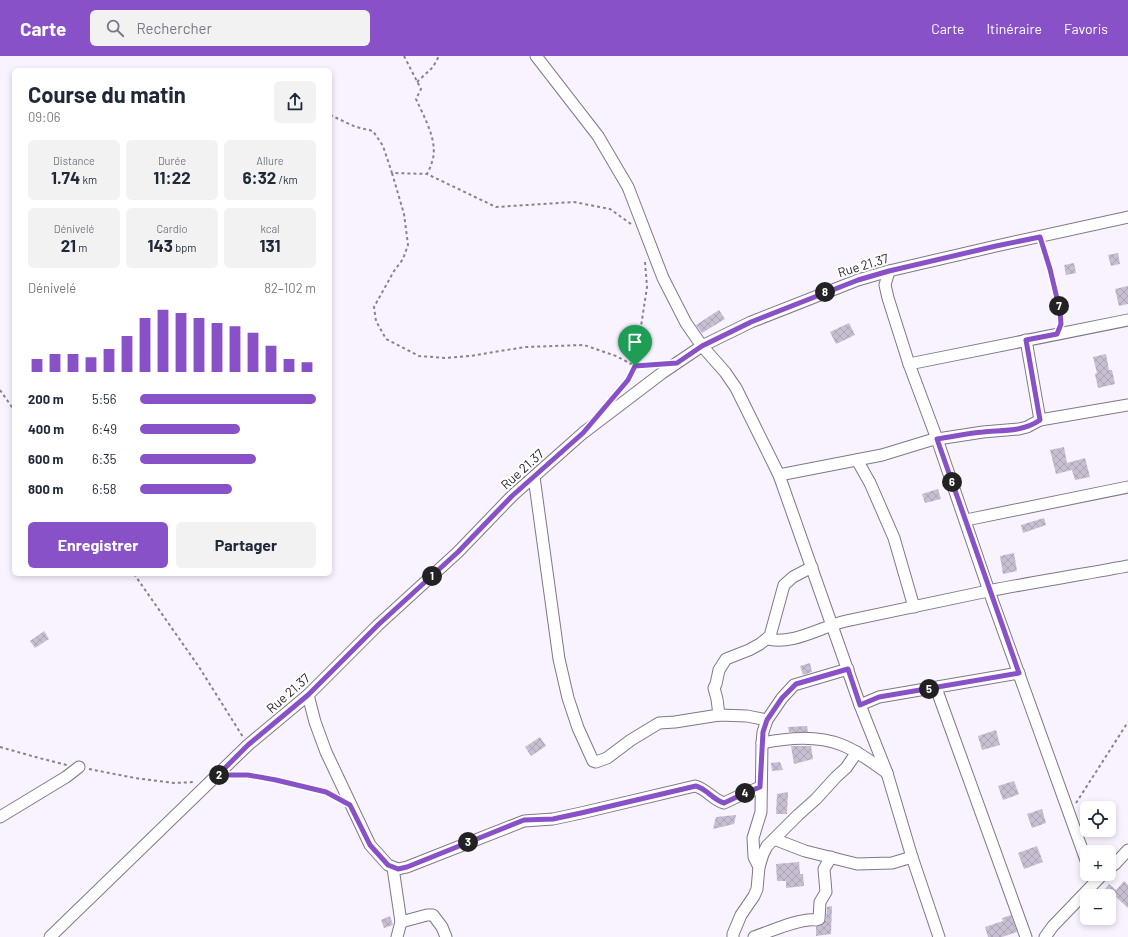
<!DOCTYPE html>
<html lang="fr">
<meta charset="utf-8">
<style>
body{margin:0;font-family:Barlow,sans-serif;background:#f2f2f3;color:#1f2937;height:100vh;display:flex;flex-direction:column;font-size:15px;white-space:nowrap}
*{box-sizing:border-box;margin:0}
p{font-size:13px;color:#747a83}
.icon{flex:none;width:22px;height:22px;fill:none;stroke:currentColor;stroke-width:2;stroke-linecap:round;stroke-linejoin:round}
.map{position:relative;flex:1;overflow:hidden}
.sheet{position:absolute;left:12px;top:12px;width:320px;height:508px;display:flex;flex-direction:column;background:#fff;border-radius:6px;box-shadow:0 2px 6px #0003}
.sheet>*{flex:none}
.tools{position:absolute;left:1080px;top:745px;display:grid;gap:8px}
.tools a{display:grid;place-items:center;width:36px;height:36px;border-radius:6px;background:#fff;box-shadow:0 2px 6px #0003;font-size:20px}
.pin{position:absolute;display:grid;place-items:center;width:34px;height:34px;color:#fff;margin:-41px -17px;border-radius:50% 50% 50% 0;rotate:-45deg;box-shadow:0 0 4px #0007}
.pin .icon{rotate:45deg}
.km{position:absolute;width:20px;height:20px;margin:-10px;border-radius:50%;background:#222;color:#fff;font-size:11px;line-height:20px;text-align:center}
.round{display:grid;place-items:center;flex:none;width:42px;height:42px;border-radius:6px;background:#f2f2f3}
.overview{display:flex;align-items:center;justify-content:space-between;height:68px;padding:0 16px}
h1{font-size:22px;font-weight:700;line-height:30px}
.metrics{display:grid;grid-template-columns:repeat(3,1fr);gap:6px;height:68px;padding:4px 16px}
.metrics div{display:grid;align-content:center;border-radius:6px;background:#f2f2f3;text-align:center}
.metrics b{font-size:17px;font-weight:700}
.metrics small{font-size:11px;font-weight:400}
.metrics p{font-size:11px}
.chart{height:112px;padding:8px 16px}
.chart p{display:flex;justify-content:space-between}
.chart svg{width:100%;height:72px;margin-top:4px;stroke:#8851c8;stroke-width:6}
.primary-button{display:flex;gap:8px;margin-top:auto;padding:8px 16px}
.primary-button a{flex:1;height:46px;border-radius:6px;background:#8851c8;color:#fff;font-size:16px;font-weight:700;line-height:46px;text-align:center}
.primary-button a+a{background:#f2f2f3;color:#1f2937}
ul{padding:0 16px;list-style:none;font-size:13px}
li{display:grid;grid-template-columns:64px 48px 1fr;align-items:center;height:30px}
li i{height:10px;border-radius:5px;background:#8851c8}
header{display:flex;align-items:center;gap:24px;box-sizing:border-box;height:56px;padding:0 20px;background:#8851c8;color:#fff}
header strong{font-size:19px}
nav{display:flex;gap:22px;margin-inline-start:auto;font-size:14px}
.search{width:280px;height:36px;background:#f2f2f3;display:flex;align-items:center;gap:10px;box-sizing:border-box;padding:0 14px;border-radius:6px;color:#747a83;font-size:15px}
.map>svg:first-child{display:block}
.building{fill:url(#building-cross-hatch)}
.lines{fill:none;stroke-linecap:round;stroke-linejoin:round}
.street-casing{stroke:#807789;stroke-width:13}
.path{stroke:#87828b;stroke-width:2;stroke-dasharray:3 3;stroke-linecap:butt}
.street{stroke:#fff;stroke-width:11}
.route-casing{stroke:#fff;stroke-width:8}
.route{stroke:#8851c8;stroke-width:5}
.labels{text-anchor:middle;dominant-baseline:central;stroke-width:4;stroke-linejoin:round;paint-order:stroke}
.street-label{font-size:13px;fill:#28242b;stroke:#fff}
</style>
<header>
<strong>Carte</strong>
<div class="search"><svg class="icon" aria-label="search" viewBox="0 0 24 24"><circle cx="10" cy="10" r="6"/><path d="M15 15l6 6"/></svg>Rechercher</div>
<nav><a>Carte</a><a>Itinéraire</a><a>Favoris</a></nav>
</header>
<div class="map">
<svg width="1128" height="881" viewBox="0 0 1128 881">
<defs>
<pattern id="building-cross-hatch" width="8" height="8" patternUnits="userSpaceOnUse"><rect width="8" height="8" fill="#c8bed2"/><path d="M0 0l8 8M0 8l8-8" fill="none" stroke="#aca3b4"/></pattern>
</defs>
<rect width="100%" height="100%" fill="#f9f3ff"/>
<!-- building -->
<g class="building">
<polygon points="1118,197 1120,208 1111,210 1108,199"/>
<polygon points="1074,207 1076,217 1066,219 1064,209"/>
<polygon points="1128,230 1128,248 1119,250 1115,233"/>
<polygon points="719,254 725,263 702,277 696,269"/>
<polygon points="849,267 855,279 836,288 830,276"/>
<polygon points="1106,298 1109,314 1112,314 1115,328 1098,332 1095,318 1097,317 1093,301"/>
<polygon points="1064,391 1067,407 1085,402 1090,421 1075,424 1072,414 1056,418 1050,394"/>
<polygon points="938,433 941,443 925,447 922,438"/>
<polygon points="1044,462 1046,469 1023,477 1021,469"/>
<polygon points="1014,497 1017,515 1003,518 1000,500"/>
<polygon points="44,575 49,583 35,592 30,585"/>
<polygon points="810,607 812,616 803,619 800,610"/>
<polygon points="807,670 808,676 789,676 788,671"/>
<polygon points="996,674 1000,689 982,694 978,680"/>
<polygon points="540,681 546,690 531,700 525,691"/>
<polygon points="791,690 811,690 813,703 794,708"/>
<polygon points="780,706 783,714 772,715 771,707"/>
<polygon points="1014,725 1019,738 1003,744 998,730"/>
<polygon points="788,736 787,758 776,758 777,738"/>
<polygon points="1042,753 1046,767 1032,772 1027,758"/>
<polygon points="736,759 734,768 713,773 716,761"/>
<polygon points="1037,790 1043,806 1024,813 1018,797"/>
<polygon points="799,806 800,818 803,818 804,830 786,832 786,825 777,825 776,808"/>
<polygon points="1124,825 1128,829 1128,852 1115,840 1099,840 1109,828 1116,834"/>
<polygon points="832,850 831,878 816,880 816,871 824,868 826,863 827,851"/>
<polygon points="1011,859 1017,876 1002,881 988,881 985,871 1003,865 1002,862"/>
<polygon points="390,860 393,869 384,872 381,864"/>
</g>
<g class="lines">
<!-- street casing -->
<g class="street-casing">
<g id="street">
<polyline points="536,0 598,80 628,131 663,222 686,267 702,290 725,316 736,332 779,419 860,649 887,717 912,801 939,881"/>
<polyline points="889,215 885,229 888,242 909,308 937,383 989,535 1087,807"/>
<polyline points="1026,284 1040,364"/>
<polyline points="909,308 1128,264"/>
<polyline points="857,404 870,427 894,482 914,551"/>
<polyline points="779,419 882,399 931,384 983,376 1019,373 1027,371 1040,364 1128,349"/>
<polyline points="534,421 559,603 568,642 578,672 593,705 596,706 607,702 631,684 659,667 675,666 719,659 747,660 767,664"/>
<polyline points="966,464 1128,431"/>
<path d="M 767,583 C 794,589 820,571 846,565 C 893,555 940,545 988,535 C 1034,526 1081,519 1128,510"/>
<polyline points="936,632 1026,881"/>
<path d="M 308,639 L 315,666 L 326,696 L 370,789 L 388,809 L 398,813 L 407,811 L 524,765 L 553,763 L 581,757 L 695,730 C 707,733 713,744 724,747 L 743,738 L 761,731"/>
<polyline points="860,649 879,641 1019,617"/>
<polyline points="719,659 717,643 714,632 716,628 719,614 726,603 749,594 760,588 770,580 784,529 793,521 812,511"/>
<path d="M 762,687 C 788,682 816,679 842,689 C 858,695 873,707 887,717"/>
<polyline points="0,761 66,721 79,711"/>
<polyline points="774,783 805,795 857,808 892,807 912,801"/>
<polyline points="759,811 754,801 753,782 761,756 762,687 763,676 767,664 782,642 794,629 848,613"/>
<polyline points="393,812 401,866 397,881"/>
<polyline points="1109,812 1115,808 1128,794"/>
<polyline points="401,866 427,859 433,859 442,871 446,881"/>
<polyline points="50,881 248,689 308,639 378,569 458,496 512,440 583,377 662,317 702,290 751,266 858,224 889,215 996,190 1128,161"/>
<polyline points="733,881 733,878 741,859 754,840 757,833 759,811 763,798 767,790 798,759 816,743 836,721 846,712 857,696"/>
<path d="M 754,881 C 769,876 801,861 816,864 L 819,863 L 820,846 L 826,836 L 824,813 L 831,801"/>
<polyline points="1045,881 1053,870 1103,818"/>
</g>
</g>
<!-- path -->
<g class="path">
<path d="M 404,0 L 421,33 L 416,43 C 424,61 439,86 432,106 C 431,110 429,114 427,118 L 496,151 L 574,146 L 610,153 L 631,168"/>
<polyline points="417,26 433,11 439,0"/>
<polyline points="330,59 356,71 373,75 383,90 392,117 427,118"/>
<polyline points="392,117 404,158 408,189 403,203 394,215 374,251 376,265 386,283 419,300 446,302 470,300 525,291 584,289 616,300 635,310 628,324 617,337"/>
<path d="M 1043,190 C 1051,214 1059,241 1061,267"/>
<polyline points="645,206 647,231 635,310 655,308"/>
<polyline points="0,334 14,354"/>
<polyline points="134,518 199,611 243,681"/>
<polyline points="0,691 39,702 67,709"/>
<polyline points="89,713 135,722 174,727 195,726"/>
<path d="M 231,719 C 259,719 310,727 335,741"/>
<polyline points="1076,747 1128,666"/>
</g>
<!-- street -->
<use href="#street" class="street"/>
</g>
<g class="lines">
<!-- route casing -->
<g class="route-casing">
<path id="route" d="M 1040,181 L 1050,213 L 1060,255 L 1061,268 L 1057,278 L 1026,284 L 1040,364 C 1023,376 1002,374 983,376 C 968,377 952,381 937,383 L 1019,617 L 879,641 L 860,649 L 848,613 L 796,628 L 782,642 L 767,664 L 763,676 L 760,731 L 743,738 L 724,747 C 713,744 707,733 696,730 L 581,757 L 553,763 L 524,764 L 407,811 L 398,813 L 388,809 L 370,789 L 350,749 L 326,736 L 276,724 L 248,719 L 218,719 L 248,689 L 308,639 L 378,569 L 458,496 L 512,440 L 583,377 L 628,324 L 635,310 L 677,307 L 702,290 L 751,266 L 858,224 L 889,215 L 996,190 Z"/>
</g>
<!-- route -->
<use href="#route" class="route"/>
</g>
<g class="labels">
<!-- street labels -->
<g class="street-label">
<text transform="translate(863 209) rotate(-17)">Rue 21.37</text>
<text transform="translate(522 413) rotate(-42)">Rue 21.37</text>
<text transform="translate(288 637) rotate(-41)">Rue 21.37</text>
</g>
</g>
</svg>
<div class="tools">
<a><svg class="icon" aria-label="locate" viewBox="0 0 24 24"><circle cx="12" cy="12" r="6"/><path d="M12 2v4M12 18v4M2 12h4M18 12h4"/></svg></a>
<a>+</a>
<a>−</a>
</div>
<div class="pin" style="left:635px;top:310px;background:#1e9e55"><svg class="icon" aria-label="arrive" viewBox="0 0 24 24"><path d="M6 21V4h12l-3 4 3 4H6"/></svg></div>
<b class="km" style="left:432px;top:520px">1</b>
<b class="km" style="left:219px;top:719px">2</b>
<b class="km" style="left:468px;top:786px">3</b>
<b class="km" style="left:745px;top:737px">4</b>
<b class="km" style="left:929px;top:633px">5</b>
<b class="km" style="left:952px;top:426px">6</b>
<b class="km" style="left:1059px;top:250px">7</b>
<b class="km" style="left:825px;top:236px">8</b>
<section class="sheet">
<div class="overview"><div><h1>Course du matin</h1><p>09:06</p></div><a class="round"><svg class="icon" aria-label="share" viewBox="0 0 24 24"><path d="M12 15V3M7 8l5-5 5 5M5 13v7h14v-7"/></svg></a></div>
<div class="metrics">
<div><p>Distance</p><b>1.74<small> km</small></b></div>
<div><p>Durée</p><b>11:22</b></div>
<div><p>Allure</p><b>6:32<small> /km</small></b></div>
</div>
<div class="metrics">
<div><p>Dénivelé</p><b>21<small> m</small></b></div>
<div><p>Cardio</p><b>143<small> bpm</small></b></div>
<div><p>kcal</p><b>131</b></div>
</div>
<div class="chart"><p><span>Dénivelé</span>82–102 m</p>
<svg viewBox="0 0 160 44" preserveAspectRatio="none"><path d="M5 44V36M15 44V33M25 44V33M35 44V35M45 44V30M55 44V22M65 44V11M75 44V6M85 44V8M95 44V11M105 44V14M115 44V16M125 44V20M135 44V28M145 44V36M155 44V38"/></svg>
</div>
<ul>
<li><b>200 m</b>5:56<i style="width:100%"></i></li>
<li><b>400 m</b>6:49<i style="width:57%"></i></li>
<li><b>600 m</b>6:35<i style="width:66%"></i></li>
<li><b>800 m</b>6:58<i style="width:52%"></i></li>
</ul>
<div class="primary-button"><a>Enregistrer</a><a>Partager</a></div>
</section>
</div>
